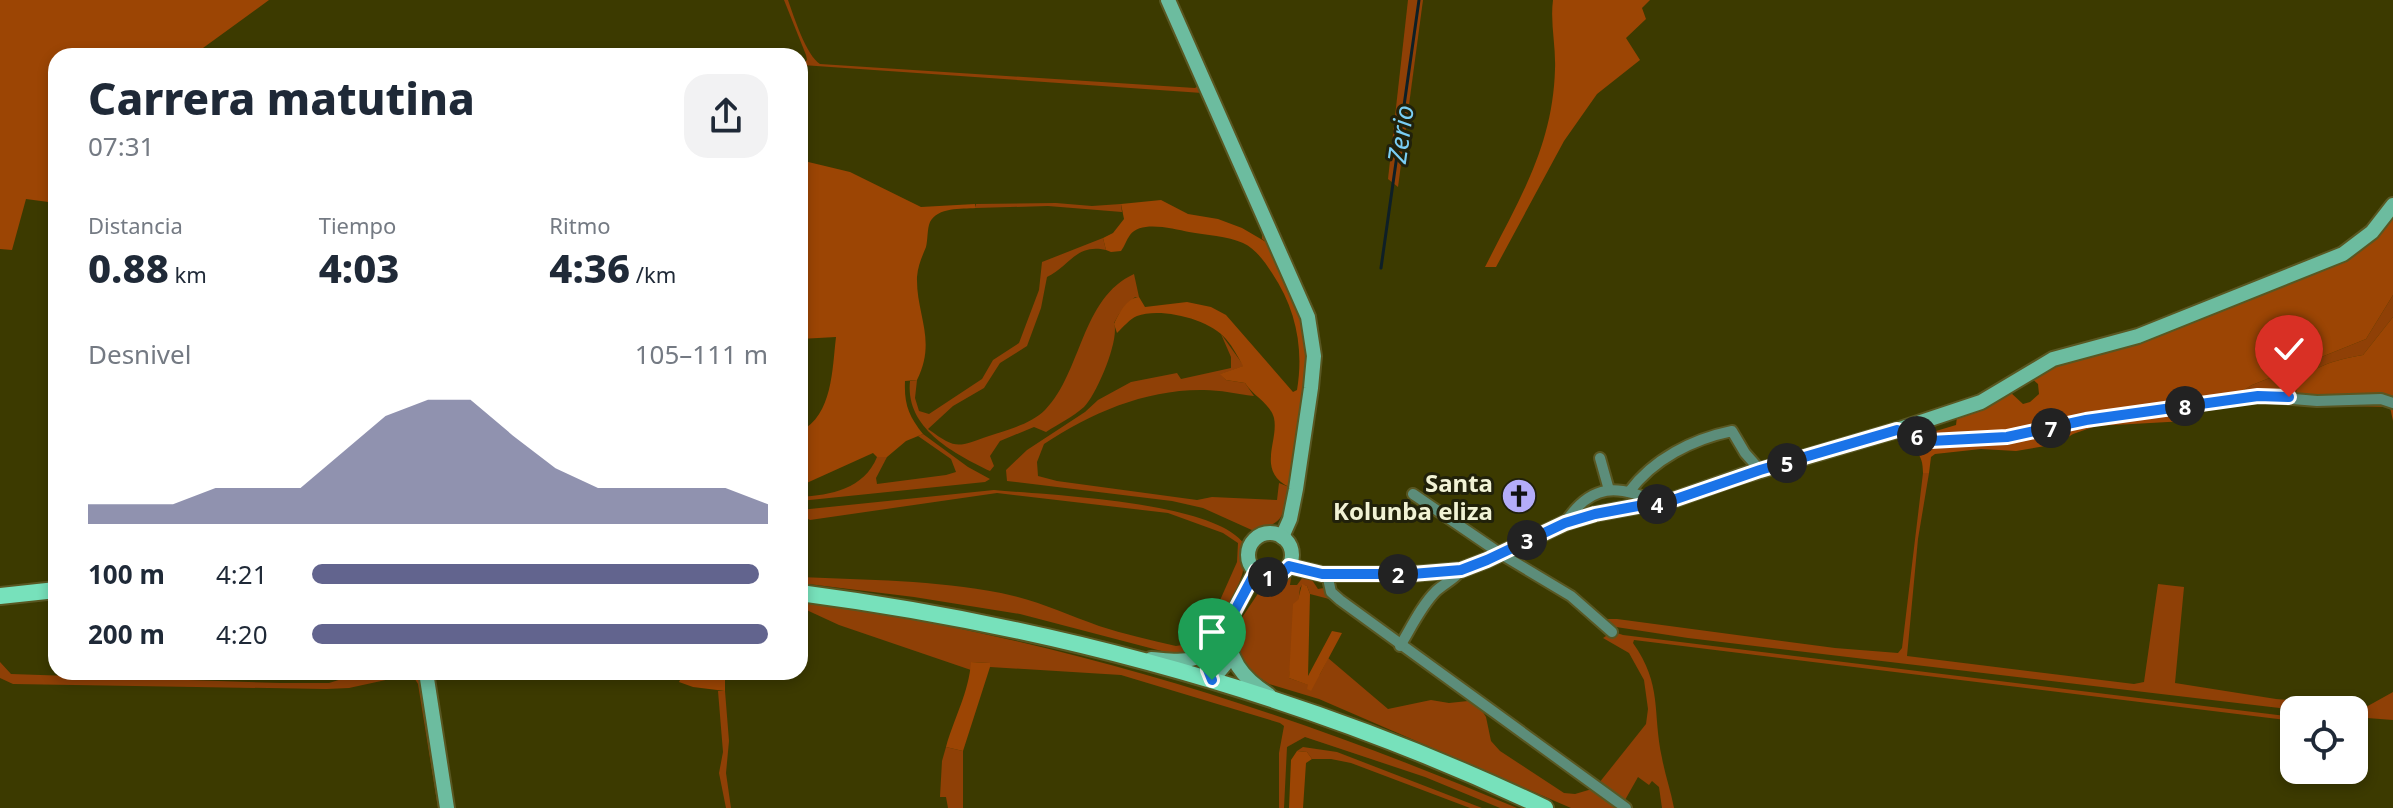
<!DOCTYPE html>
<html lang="es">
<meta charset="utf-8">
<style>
body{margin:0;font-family:"Noto Sans",sans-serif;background:#f2f2f3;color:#1f2937;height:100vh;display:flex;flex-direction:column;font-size:30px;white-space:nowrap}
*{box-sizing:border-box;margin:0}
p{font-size:26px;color:#747a83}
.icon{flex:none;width:44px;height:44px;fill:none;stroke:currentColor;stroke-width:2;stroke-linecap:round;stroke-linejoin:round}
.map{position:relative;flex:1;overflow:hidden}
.side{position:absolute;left:48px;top:48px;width:760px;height:632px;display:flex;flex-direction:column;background:#fff;border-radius:24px;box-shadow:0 4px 12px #0003}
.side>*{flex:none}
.buttons{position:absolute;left:2280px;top:696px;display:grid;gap:16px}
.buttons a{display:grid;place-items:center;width:88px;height:88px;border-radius:16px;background:#fff;box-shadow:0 4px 12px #0003;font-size:40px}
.pin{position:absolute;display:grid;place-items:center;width:68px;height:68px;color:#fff;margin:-82px -34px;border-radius:50% 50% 50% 0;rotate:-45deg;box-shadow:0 0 8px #0007}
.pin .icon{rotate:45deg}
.km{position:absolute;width:40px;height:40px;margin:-20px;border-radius:50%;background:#222;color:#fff;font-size:22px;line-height:40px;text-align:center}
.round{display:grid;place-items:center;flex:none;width:84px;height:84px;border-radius:24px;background:#f2f2f3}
.summary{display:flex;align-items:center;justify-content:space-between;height:136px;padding:0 40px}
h1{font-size:44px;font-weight:800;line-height:60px}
.metrics{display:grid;grid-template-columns:repeat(3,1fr);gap:12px;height:136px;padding:8px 40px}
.metrics div{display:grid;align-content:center}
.metrics b{font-size:40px;font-weight:800}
.metrics small{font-size:22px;font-weight:400}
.metrics p{font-size:22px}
.chart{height:224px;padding:16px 40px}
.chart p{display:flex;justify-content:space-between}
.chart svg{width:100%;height:144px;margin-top:8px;fill:#62648e;opacity:.7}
ul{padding:0 40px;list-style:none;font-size:26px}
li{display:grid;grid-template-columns:128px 96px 1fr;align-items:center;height:60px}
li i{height:20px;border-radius:10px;background:#62648e}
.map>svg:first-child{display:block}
.green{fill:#8f4006}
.forest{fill:#9c4504}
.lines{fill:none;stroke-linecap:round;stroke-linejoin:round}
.stream{stroke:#0e1f26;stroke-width:3}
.street-casing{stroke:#595722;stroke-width:14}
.secondary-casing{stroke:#595722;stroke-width:18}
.primary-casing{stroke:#595722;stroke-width:20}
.street{stroke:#5c8d7a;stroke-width:10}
.secondary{stroke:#6cbc9f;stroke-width:14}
.primary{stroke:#77e1bb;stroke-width:16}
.route-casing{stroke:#fff;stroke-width:16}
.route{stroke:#1a73e8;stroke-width:10}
.labels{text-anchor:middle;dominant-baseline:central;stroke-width:6;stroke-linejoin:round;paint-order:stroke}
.poi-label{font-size:24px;font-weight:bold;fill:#f1f2d5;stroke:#21210a;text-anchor:end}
.water-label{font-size:26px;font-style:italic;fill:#7acef4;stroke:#21210a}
</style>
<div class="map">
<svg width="2393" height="808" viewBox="0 0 2393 808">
<rect width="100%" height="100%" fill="#3c3a00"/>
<!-- green -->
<g class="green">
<path d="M 784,0 L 788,0 C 794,17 806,55 820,64 L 1195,88 L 1198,86 L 1171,21 L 1273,246 L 1262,239 L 1262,229 L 1202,93 L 802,65 L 807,60 L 806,55 Z"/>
<polygon points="1408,0 1423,0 1398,187 1388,179"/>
<polygon points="1056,203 1092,206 1121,204 1122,212 1048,206 976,208 976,204"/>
<path d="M 1103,238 L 1106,250 C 1076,243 1069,267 1047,277 L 1041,308 L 1027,346 L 1000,363 L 984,388 L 953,406 L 928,429 C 957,450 957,447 989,436 C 1007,430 1031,424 1045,410 C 1082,372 1081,298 1134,274 L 1139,297 L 1135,297 L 1119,314 L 1114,323 C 1120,339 1097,394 1084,407 C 1073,417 1058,424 1046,432 L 1034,427 L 1000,441 L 990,456 L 994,466 L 990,471 C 953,453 905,428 910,381 L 917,380 L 915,398 L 919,411 L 929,414 L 982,379 L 993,360 L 1019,343 L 1039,290 L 1042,262 Z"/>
<path d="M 2393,295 L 2393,317 L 2363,355 C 2340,359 2300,367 2296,394 L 2234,396 L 2252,385 L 2366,339 Z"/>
<path d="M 1221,334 L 1244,366 L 1221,374 L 1226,380 L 1245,383 L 1254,396 C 1237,394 1220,390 1204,390 C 1146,389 1091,413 1044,444 L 1037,462 L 1038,476 L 1057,481 L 1197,500 L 1212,497 L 1277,500 L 1279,483 L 1289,487 C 1283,516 1285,523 1254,531 L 1203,508 L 1172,501 L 1007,481 L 1006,470 L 1027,450 L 1085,412 L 1098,400 L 1131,382 L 1177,373 L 1181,379 L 1231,368 L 1231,357 Z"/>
<path d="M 923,434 L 968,467 L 990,479 L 985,482 L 800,501 L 800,497 C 831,495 864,489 877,457 L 887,457 L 876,478 L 877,484 L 946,475 L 956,472 L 951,459 L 918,436 Z"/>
<polygon points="1923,473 1929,473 1918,539 1907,656 2134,684 2144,682 2158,584 2184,587 2175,683 2276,699 2366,707 2393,692 2393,720 2354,717 2354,710 2296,710 1688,638 1616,627 1602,619 1617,619 1835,648 1898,653 1902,648"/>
<path d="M 994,490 C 1047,495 1214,501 1244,544 C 1242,554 1245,565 1242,575 C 1231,606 1212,655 1173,654 L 1020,614 L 914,597 L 800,583 L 800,577 C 867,580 935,580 1001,593 C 1036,600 1066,614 1099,626 C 1124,634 1150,640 1176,646 L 1188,644 L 1200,638 L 1209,625 L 1237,562 L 1238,543 L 1223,533 L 1168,513 L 997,493 L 810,520 L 800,514 L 800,510 Z"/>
<polygon points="1303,577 1312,580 1318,589 1324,588 1333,600 1310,594 1307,586 1302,585 1300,588 1289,678 1309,685 1320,674 1328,658 1388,709 1431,700 1449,703 1468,701 1481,709 1486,717 1491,741 1500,751 1564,793 1575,794 1592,789 1618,808 1571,808 1319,699 1269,684 1245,668 1233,644 1236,622 1239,622 1263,586 1291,578 1290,585 1297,585"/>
<path d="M 800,601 C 1048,635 1287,710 1517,808 L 1500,808 L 1425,777 L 1305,737 L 1287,747 L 1284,808 L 1279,808 L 1279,753 L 1284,726 L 1280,723 L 1121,675 L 990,667 L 989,663 L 971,662 L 971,670 L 839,625 L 800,607 Z"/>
<path d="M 1608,630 L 1623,635 L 2294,717 L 2294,721 L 1634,640 L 1633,643 C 1663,686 1652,711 1662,758 C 1665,775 1671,791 1674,808 L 1662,808 L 1659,787 L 1652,781 L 1649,785 L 1638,777 L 1625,800 L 1599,783 L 1646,724 L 1648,709 L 1644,680 L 1629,653 L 1603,638 L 1609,634 Z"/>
<polygon points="0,662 11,674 280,683 329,683 345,678 346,672 365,677 390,672 422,672 443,808 438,808 418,684 413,676 404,676 349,688 326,689 13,684 0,678"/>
<polygon points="718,691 725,691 729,741 726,773 731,808 726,808 719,773 723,752"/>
<polygon points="946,747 963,751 963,808 948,808 946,797 940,797 942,761"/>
<polygon points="1303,747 1337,752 1482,808 1470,808 1351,763 1331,759 1312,759 1307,752 1297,751"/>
</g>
<!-- forest -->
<g class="forest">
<polygon points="0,0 269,0 192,56 56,56 56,203 26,199 12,250 0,249"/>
<path d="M 1553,0 L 1650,0 L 1642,8 L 1646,19 L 1626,38 L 1640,60 L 1597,94 L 1564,141 L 1496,267 L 1485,267 C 1519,200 1553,146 1555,69 C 1556,46 1550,23 1553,0 Z"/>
<path d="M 800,160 L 850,172 L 921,207 L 975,204 L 976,208 C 961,209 938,207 930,222 C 927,229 928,239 926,247 C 922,257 918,265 917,277 C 916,315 937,340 917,380 L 905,381 C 904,405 909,416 923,434 L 906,441 L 887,457 L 877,457 L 873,453 L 800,486 L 800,432 C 833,414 832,370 836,337 L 800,339 Z"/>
<path d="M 1161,200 L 1188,214 L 1218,219 L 1242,228 L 1273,246 L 1305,316 L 1310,365 L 1289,487 C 1256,471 1279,441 1274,418 C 1270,403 1253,396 1245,383 L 1226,380 L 1220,374 L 1243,366 C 1238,357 1233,347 1226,339 C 1210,319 1160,307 1137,316 C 1130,319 1123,327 1117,333 L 1114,324 C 1119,313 1127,298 1139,297 L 1145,307 L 1187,302 L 1211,307 L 1226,315 L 1293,392 L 1297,390 C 1304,348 1296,309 1272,273 C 1264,261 1256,249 1243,243 C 1228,236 1205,235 1189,232 C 1173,229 1141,220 1130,235 C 1126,240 1125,246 1121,251 L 1111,252 L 1106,250 L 1103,238 L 1113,233 L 1124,219 L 1121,204 Z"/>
<polygon points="2393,213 2393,295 2366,339 2252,385 2234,396 1998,434 1933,436 1936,431 1956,425 1957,417 2010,392 2023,404 2030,402 2039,394 2038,384 2030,377 2038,370 2341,259"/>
<path d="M 2393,317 L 2393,421 L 2390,407 L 2349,406 L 2345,396 L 2312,397 L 2296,394 C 2300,367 2340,359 2363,355 Z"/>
<path d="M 2183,410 L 2186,421 L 2096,426 L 2073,434 L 2057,444 L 2016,451 L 1981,449 L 1935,454 L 1931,457 L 1929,473 L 1923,473 C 1923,453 1916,449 1898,443 L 1899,439 L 1929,443 L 2060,429 Z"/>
<polygon points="1302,584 1307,586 1310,594 1308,676 1332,631 1342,633 1311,691 1307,689 1308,685 1289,678 1293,604 1298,600"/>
<path d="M 971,662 L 990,663 L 990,667 L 963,751 L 946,747 C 954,718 969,692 971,662 Z"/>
<polygon points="692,672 725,672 725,691 693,687 679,682 682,676"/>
<polygon points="1297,751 1307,752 1312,759 1306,763 1303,808 1289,808 1291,760"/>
</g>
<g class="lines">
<!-- stream -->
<polyline class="stream" points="1381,268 1419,0"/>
<!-- street casing -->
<g class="street-casing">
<g id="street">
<polyline points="1897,430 1930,441 2007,437 2086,420 2258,396 2317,401 2381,399 2393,403"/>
<polyline points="1600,458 1609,490"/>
<path d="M 1629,492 C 1653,459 1693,439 1732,431 L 1745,453 L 1760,470"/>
<polyline points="1413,494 1501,554 1571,596 1612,632"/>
<path d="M 1565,523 C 1591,483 1618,484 1658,503"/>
<polyline points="1327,574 1331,592 1340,600 1626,808"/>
<path d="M 1400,646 C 1411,628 1421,606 1436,591 C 1445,583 1455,579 1461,570"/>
</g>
</g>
<!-- secondary casing -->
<g class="secondary-casing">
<g id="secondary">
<polyline points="1168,0 1308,317 1314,356 1311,388 1296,489 1290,519 1282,537"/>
<circle cx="1270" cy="555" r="22"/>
<polyline points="1289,566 1322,574 1412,574 1461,570 1487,560 1565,523 1595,514 1676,499 1741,476 1897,430 1981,402 2053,359 2138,336 2343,254 2372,232 2393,205"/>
<path d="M 1227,625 C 1228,659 1241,677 1269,695"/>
<polyline points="1208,650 1208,670 1212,680 1227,662 1231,653"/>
<path d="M 1151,659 C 1166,660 1181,663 1195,658 C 1219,649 1242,594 1256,571"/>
<polyline points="426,672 447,808"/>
</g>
</g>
<!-- primary casing -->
<g class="primary-casing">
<g id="primary">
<path d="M 800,593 C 1058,627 1309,696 1545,808"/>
<polyline points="0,596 56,590"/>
</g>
</g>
<!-- street -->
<use href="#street" class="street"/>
<!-- secondary -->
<use href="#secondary" class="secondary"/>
<!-- primary -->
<use href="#primary" class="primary"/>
</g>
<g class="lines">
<!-- route casing -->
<g class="route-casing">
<path id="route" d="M 1212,680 L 1208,670 L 1208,650 L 1227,625 L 1256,571 C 1268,580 1280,578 1289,566 L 1322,574 L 1412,574 L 1461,570 L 1487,560 L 1565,523 L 1595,514 L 1676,499 L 1760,470 L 1897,430 L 1930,441 L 2007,437 L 2086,420 L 2258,396 L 2289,397"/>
</g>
<!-- route -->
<use href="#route" class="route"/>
</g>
<!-- icons -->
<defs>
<g id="church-disc" transform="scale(1.8)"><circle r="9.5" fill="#b4acf9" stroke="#21210a"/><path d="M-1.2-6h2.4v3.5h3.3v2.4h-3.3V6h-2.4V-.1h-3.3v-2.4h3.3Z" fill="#111"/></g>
</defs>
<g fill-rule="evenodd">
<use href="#church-disc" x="1519" y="496"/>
</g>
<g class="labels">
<!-- poi labels -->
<g class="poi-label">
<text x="1493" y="482">Santa<tspan x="1493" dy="28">Kolunba eliza</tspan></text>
</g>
<!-- water labels -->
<g class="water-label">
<text transform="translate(1400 134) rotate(-82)">Zerio</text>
</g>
</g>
</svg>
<div class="buttons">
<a><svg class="icon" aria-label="locate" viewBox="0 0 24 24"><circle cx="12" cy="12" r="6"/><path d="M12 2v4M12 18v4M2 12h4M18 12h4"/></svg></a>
</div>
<div class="pin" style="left:1212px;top:680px;background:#1e9e55"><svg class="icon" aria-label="arrive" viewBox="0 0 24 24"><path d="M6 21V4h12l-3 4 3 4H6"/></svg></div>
<div class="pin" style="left:2289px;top:397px;background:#d93025"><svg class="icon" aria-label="check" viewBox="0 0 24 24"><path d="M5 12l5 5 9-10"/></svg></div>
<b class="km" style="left:1268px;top:577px">1</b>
<b class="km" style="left:1398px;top:574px">2</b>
<b class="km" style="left:1527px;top:540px">3</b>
<b class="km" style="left:1657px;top:504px">4</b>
<b class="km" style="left:1787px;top:463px">5</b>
<b class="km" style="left:1917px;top:436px">6</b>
<b class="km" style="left:2051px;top:428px">7</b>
<b class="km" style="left:2185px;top:406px">8</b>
<section class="side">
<div class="summary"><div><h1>Carrera matutina</h1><p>07:31</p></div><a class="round"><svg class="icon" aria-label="share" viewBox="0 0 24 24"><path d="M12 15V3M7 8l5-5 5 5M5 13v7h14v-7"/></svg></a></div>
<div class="metrics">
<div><p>Distancia</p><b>0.88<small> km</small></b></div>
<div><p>Tiempo</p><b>4:03</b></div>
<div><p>Ritmo</p><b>4:36<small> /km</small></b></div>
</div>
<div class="chart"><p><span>Desnivel</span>105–111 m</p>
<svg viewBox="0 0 160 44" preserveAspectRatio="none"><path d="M0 44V38L10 38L20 38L30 33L40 33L50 33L60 22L70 11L80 6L90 6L100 17L110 27L120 33L130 33L140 33L150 33L160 38V44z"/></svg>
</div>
<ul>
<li><b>100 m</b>4:21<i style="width:98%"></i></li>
<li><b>200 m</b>4:20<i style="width:100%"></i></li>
</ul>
</section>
</div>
